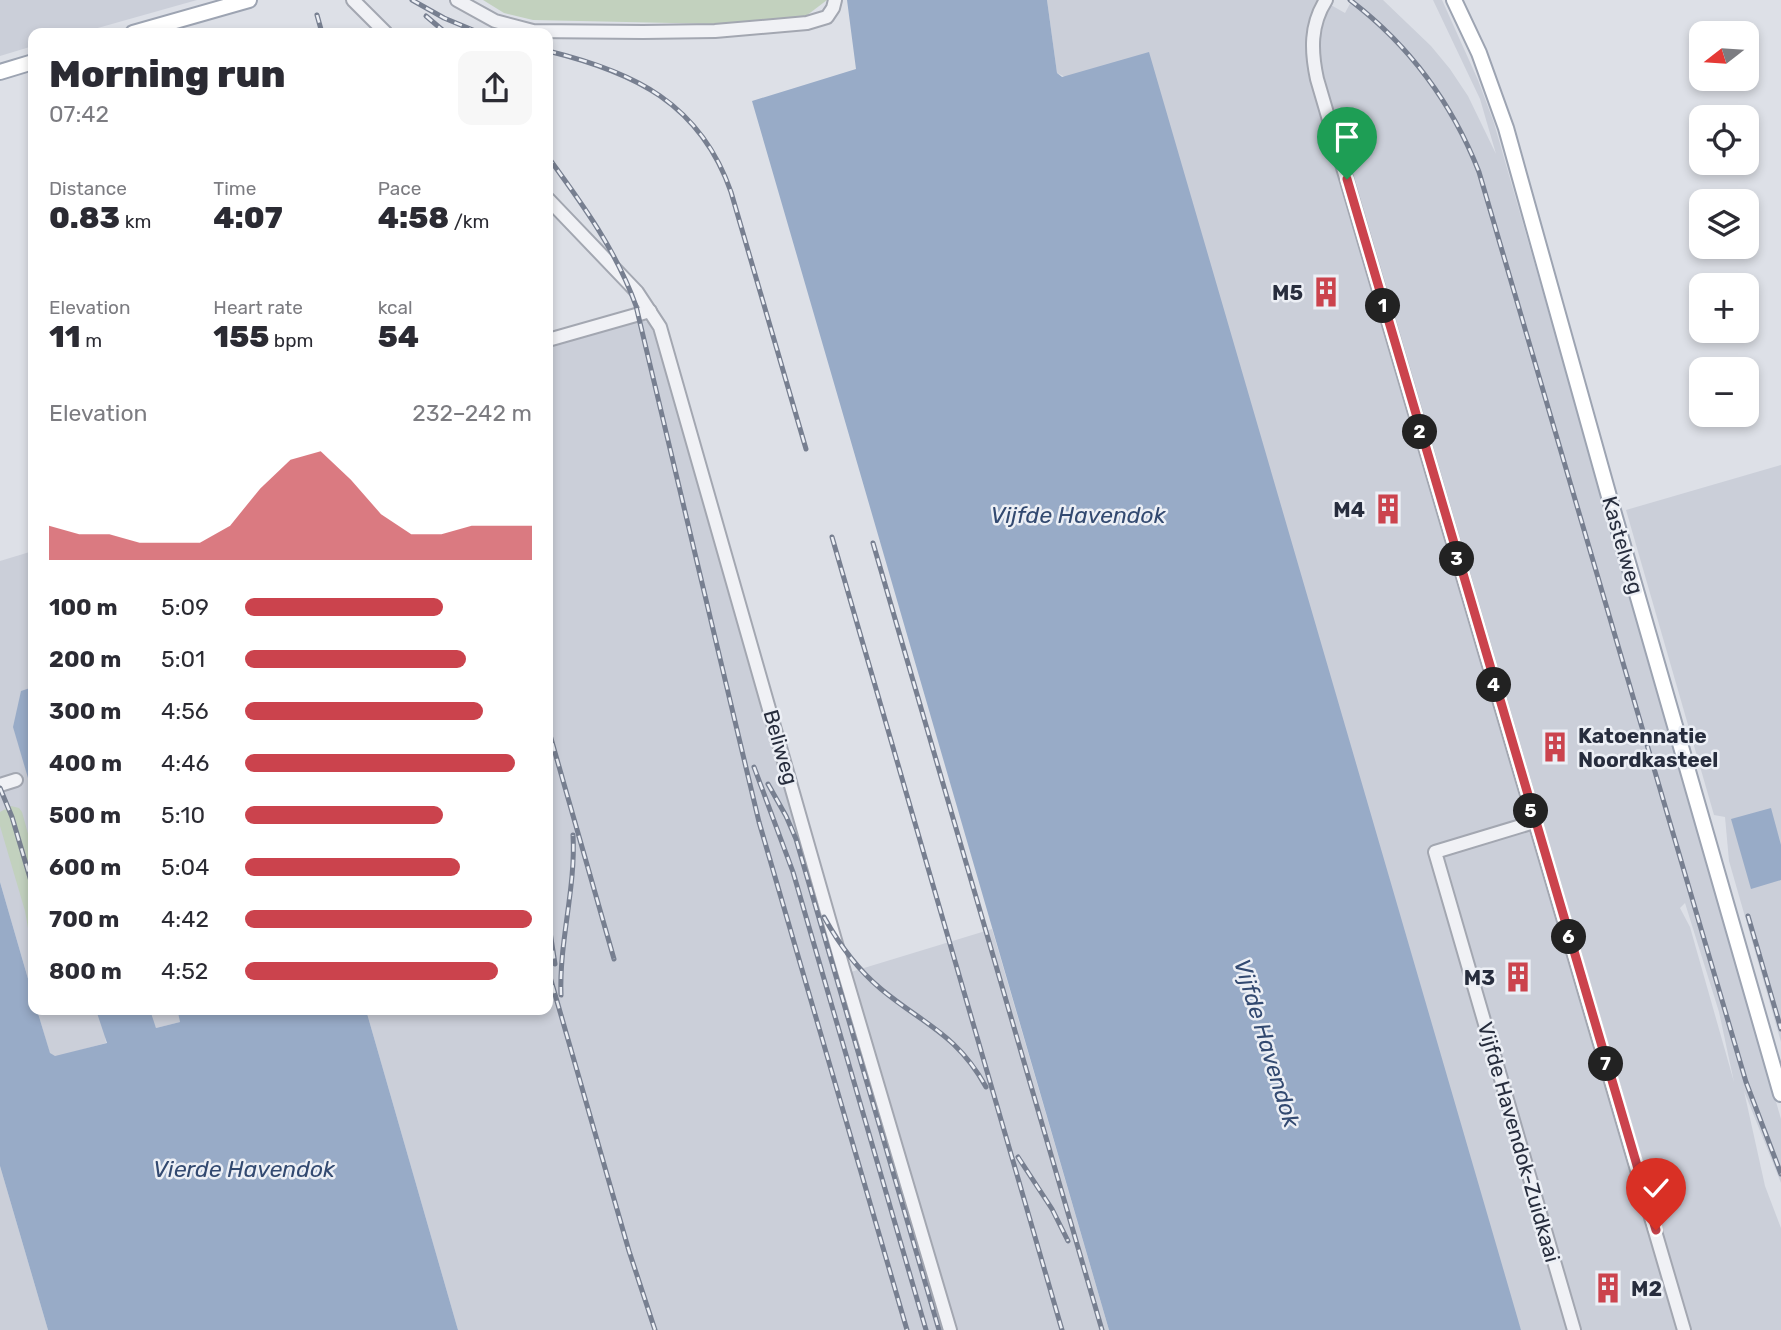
<!DOCTYPE html>
<meta charset="utf-8">
<style>
body{margin:0;font-family:Rubik,sans-serif;background:#f7f7f7;color:#2b2b33;height:100vh;display:flex;flex-direction:column;font-size:26px;white-space:nowrap}
*{box-sizing:border-box;margin:0}
p{font-size:23px;color:#7c7c81}
.icon{flex:none;width:38px;height:38px;fill:none;stroke:currentColor;stroke-width:2;stroke-linecap:round;stroke-linejoin:round}
.map{position:relative;flex:1;overflow:hidden}
.drawer{position:absolute;left:28px;top:28px;width:525px;height:987px;display:flex;flex-direction:column;background:#fff;border-radius:14px;box-shadow:0 4px 10px #0003}
.drawer>*{flex:none}
.needle{width:46px;rotate:253deg}
.buttons{position:absolute;left:1689px;top:21px;display:grid;gap:14px}
.buttons a{display:grid;place-items:center;width:70px;height:70px;border-radius:14px;background:#fff;box-shadow:0 4px 10px #0003;font-size:35px}
.pin{position:absolute;display:grid;place-items:center;width:60px;height:60px;color:#fff;margin:-72px -30px;border-radius:50% 50% 50% 0;rotate:-45deg;box-shadow:0 0 7px #0007}
.pin .icon{rotate:45deg}
.km{position:absolute;width:35px;height:35px;margin:-18px;border-radius:50%;background:#222;color:#fff;font-size:19px;line-height:35px;text-align:center}
.round{display:grid;place-items:center;flex:none;width:74px;height:74px;border-radius:14px;background:#f7f7f7}
.overview{display:flex;align-items:center;justify-content:space-between;height:119px;padding:0 21px}
h1{font-size:38px;font-weight:800;line-height:52px}
.stats{display:grid;grid-template-columns:repeat(3,1fr);gap:10px;height:119px;padding:7px 21px}
.stats div{display:grid;align-content:center}
.stats b{font-size:30px;font-weight:800}
.stats small{font-size:19px;font-weight:400}
.stats p{font-size:19px}
.chart{height:196px;padding:14px 21px}
.chart p{display:flex;justify-content:space-between}
.chart svg{width:100%;height:126px;margin-top:7px;fill:#cb434d;opacity:.7}
ul{padding:0 21px;list-style:none;font-size:23px}
li{display:grid;grid-template-columns:112px 84px 1fr;align-items:center;height:52px}
li i{height:18px;border-radius:9px;background:#cb434d}
.map>svg:first-child{display:block}
.built{fill:#cbcfd9;fill-rule:evenodd}
.green{fill:#c2d1be}
.water{fill:#98abc7}
.lines{fill:none;stroke-linecap:round;stroke-linejoin:round}
.minor-casing{stroke:#a3a7b1;stroke-width:16}
.major-casing{stroke:#9da4b2;stroke-width:18}
.minor{stroke:#f0f1f5;stroke-width:12}
.major{stroke:#fff;stroke-width:14}
.rail-casing{stroke:#777f90;stroke-width:5}
.rail{stroke:#eceff5;stroke-width:2.5;stroke-dasharray:8;stroke-linecap:butt}
.route-casing{stroke:#fff;stroke-width:14}
.route{stroke:#cb434d;stroke-width:9}
.labels{text-anchor:middle;dominant-baseline:central;stroke-width:5;stroke-linejoin:round;paint-order:stroke}
.poi-label{font-size:21px;font-weight:bold;fill:#272d3d;stroke:#eceff5;text-anchor:end}
.street-label{font-size:21px;fill:#272d3d;stroke:#eceff5}
.water-label{font-size:23px;font-style:italic;fill:#324970;stroke:#eceff5}
</style>
<div class="map">
<svg width="1781" height="1330" viewBox="0 0 1781 1330">
<rect width="100%" height="100%" fill="#dde0e7"/>
<!-- built -->
<g class="built">
<polygon points="0,0 197,0 80,33 33,33 33,46 0,56"/>
<path d="M 1047,0 L 1322,0 L 1345,13 L 1352,0 L 1383,0 L 1431,46 L 1450,69 L 1468,96 L 1496,154 L 1480,99 L 1433,0 L 1442,0 L 1478,80 L 1494,123 L 1781,1119 L 1781,1183 L 1744,1091 L 1765,1186 L 1781,1228 L 1781,1330 L 1521,1330 L 1065,77 L 1057,73 ZM 1685,903 L 1719,1012 L 1734,1082 L 1690,927 L 1680,908 Z"/>
<polygon points="641,320 648,322 654,333 841,975 992,929 1109,1330 458,1330 366,1010 548,1010 548,346"/>
<polygon points="1781,465 1781,1042 1729,861 1725,817 1714,815 1626,510"/>
<polygon points="33,551 33,996 0,882 0,561"/>
<polygon points="37,1010 190,1010 178,1013 180,1022 156,1028 153,1021 105,1035 106,1043 55,1057 50,1054"/>
<polygon points="0,1166 48,1330 0,1330"/>
</g>
<!-- green -->
<g class="green">
<polygon points="483,0 827,0 806,16 719,24 533,20 504,13"/>
<polygon points="11,806 19,808 22,812 33,852 33,957 25,911 0,826 0,812"/>
</g>
<!-- water -->
<g class="water">
<polygon points="847,0 1047,0 1057,73 1062,77 1149,52 1521,1330 1109,1330 752,101 856,69"/>
<polygon points="33,687 33,795 13,727 21,691"/>
<polygon points="1771,808 1781,845 1781,880 1751,889 1731,819"/>
<polygon points="0,882 33,996 33,1010 37,1010 50,1053 55,1056 107,1043 96,1010 150,1010 156,1028 180,1022 178,1013 190,1010 366,1010 458,1330 48,1330 0,1166"/>
</g>
<g class="lines">
<!-- minor casing -->
<g class="minor-casing">
<g id="minor">
<polyline points="353,0 386,33"/>
<polyline points="457,0 495,21 533,31 643,32 715,31 807,23 827,17 833,8 835,0"/>
<path d="M 1326,0 C 1310,25 1311,51 1317,79 L 1684,1330"/>
<polyline points="548,199 637,292 660,327 843,968 950,1330"/>
<polyline points="548,340 650,311"/>
<polyline points="0,785 16,780"/>
<polyline points="1534,822 1435,852 1574,1330"/>
</g>
</g>
<!-- major casing -->
<g class="major-casing">
<g id="major">
<polyline points="1454,0 1479,53 1506,128 1610,500 1781,1094"/>
<polyline points="133,33 249,0"/>
<polyline points="0,72 33,62"/>
</g>
</g>
<!-- minor -->
<use href="#minor" class="minor"/>
<!-- major -->
<use href="#major" class="major"/>
<!-- rail casing -->
<g class="rail-casing">
<g id="rail">
<polyline points="412,0 444,18 480,33"/>
<path d="M 1350,0 C 1409,45 1452,103 1479,172 L 1746,1082 L 1781,1174"/>
<polyline points="317,15 322,33"/>
<polyline points="426,16 446,33"/>
<path d="M 548,51 C 634,72 700,103 731,192 L 806,449"/>
<path d="M 548,157 C 583,205 616,250 636,306 L 759,822 L 907,1330"/>
<polyline points="832,537 1062,1330"/>
<polyline points="873,543 1102,1330"/>
<polyline points="548,728 614,959"/>
<polyline points="754,767 793,872 926,1330"/>
<polyline points="768,784 786,816 796,839 939,1330"/>
<polyline points="0,788 12,817 33,888"/>
<polyline points="1748,916 1781,1029"/>
<path d="M 824,917 C 839,944 857,969 881,989 C 923,1024 957,1034 986,1087"/>
<polyline points="548,919 555,964"/>
<polyline points="548,970 629,1251 655,1330"/>
<path d="M 561,995 C 559,941 576,888 573,835"/>
<polyline points="1018,1157 1052,1209 1068,1241"/>
</g>
</g>
<!-- rail -->
<use href="#rail" class="rail"/>
</g>
<g class="lines">
<!-- route casing -->
<g class="route-casing">
<polyline id="route" points="1347,179 1656,1230"/>
</g>
<!-- route -->
<use href="#route" class="route"/>
</g>
<!-- icons -->
<defs>
<g id="building-bare" transform="scale(2.415)"><path d="M-4-6H4V6H1V3H-1V6H-4ZM-2.5-4.3h1.7v1.8h-1.7ZM.8-4.3h1.7v1.8H.8ZM-2.5-1h1.7V.8h-1.7ZM.8-1h1.7V.8H.8Z" fill="#cb434d" stroke="#eceff5" stroke-width="2.5" paint-order="stroke"/></g>
</defs>
<g fill-rule="evenodd">
<use href="#building-bare" x="1326" y="292"/>
<use href="#building-bare" x="1388" y="509"/>
<use href="#building-bare" x="1555" y="747"/>
<use href="#building-bare" x="1518" y="977"/>
<use href="#building-bare" x="1608" y="1288"/>
</g>
<g class="labels">
<!-- poi labels -->
<g class="poi-label">
<text x="1303" y="292">M5</text>
<text x="1365" y="509">M4</text>
<text x="1578" y="735" text-anchor="start">Katoennatie<tspan x="1578" dy="24">Noordkasteel</tspan></text>
<text x="1495" y="977">M3</text>
<text x="1631" y="1288" text-anchor="start">M2</text>
</g>
<!-- street labels -->
<g class="street-label">
<text transform="translate(1623 545) rotate(74)">Kastelweg</text>
<text transform="translate(781 747) rotate(74)">Beliweg</text>
<text transform="translate(1519 1142) rotate(74)">Vijfde Havendok-Zuidkaai</text>
</g>
<!-- water labels -->
<g class="water-label">
<text x="1078" y="515">Vijfde Havendok</text>
<text transform="translate(1267 1043) rotate(73)">Vijfde Havendok</text>
<text x="244" y="1169">Vierde Havendok</text>
</g>
</g>
</svg>
<div class="buttons">
<a><svg class="needle" viewBox="-14 -14 28 28"><path d="M0-13l5 13h-10z" fill="#e53935"/><path d="M0 13l5-13h-10z" fill="#7c7c81"/></svg></a>
<a><svg class="icon" aria-label="locate" viewBox="0 0 24 24"><circle cx="12" cy="12" r="6"/><path d="M12 2v4M12 18v4M2 12h4M18 12h4"/></svg></a>
<a><svg class="icon" aria-label="layers" viewBox="0 0 24 24"><path d="M12 4l9 5-9 5-9-5zM3 14l9 5 9-5"/></svg></a>
<a>+</a>
<a>−</a>
</div>
<div class="pin" style="left:1347px;top:179px;background:#1e9e55"><svg class="icon" aria-label="arrive" viewBox="0 0 24 24"><path d="M6 21V4h12l-3 4 3 4H6"/></svg></div>
<div class="pin" style="left:1656px;top:1230px;background:#d93025"><svg class="icon" aria-label="check" viewBox="0 0 24 24"><path d="M5 12l5 5 9-10"/></svg></div>
<b class="km" style="left:1383px;top:306px">1</b>
<b class="km" style="left:1420px;top:432px">2</b>
<b class="km" style="left:1457px;top:559px">3</b>
<b class="km" style="left:1494px;top:685px">4</b>
<b class="km" style="left:1531px;top:811px">5</b>
<b class="km" style="left:1569px;top:937px">6</b>
<b class="km" style="left:1606px;top:1064px">7</b>
<section class="drawer">
<div class="overview"><div><h1>Morning run</h1><p>07:42</p></div><a class="round"><svg class="icon" aria-label="share" viewBox="0 0 24 24"><path d="M12 15V3M7 8l5-5 5 5M5 13v7h14v-7"/></svg></a></div>
<div class="stats">
<div><p>Distance</p><b>0.83<small> km</small></b></div>
<div><p>Time</p><b>4:07</b></div>
<div><p>Pace</p><b>4:58<small> /km</small></b></div>
</div>
<div class="stats">
<div><p>Elevation</p><b>11<small> m</small></b></div>
<div><p>Heart rate</p><b>155<small> bpm</small></b></div>
<div><p>kcal</p><b>54</b></div>
</div>
<div class="chart"><p><span>Elevation</span>232–242 m</p>
<svg viewBox="0 0 160 44" preserveAspectRatio="none"><path d="M0 44V32L10 35L20 35L30 38L40 38L50 38L60 32L70 19L80 9L90 6L100 16L110 28L120 35L130 35L140 32L150 32L160 32V44z"/></svg>
</div>
<ul>
<li><b>100 m</b>5:09<i style="width:69%"></i></li>
<li><b>200 m</b>5:01<i style="width:77%"></i></li>
<li><b>300 m</b>4:56<i style="width:83%"></i></li>
<li><b>400 m</b>4:46<i style="width:94%"></i></li>
<li><b>500 m</b>5:10<i style="width:69%"></i></li>
<li><b>600 m</b>5:04<i style="width:75%"></i></li>
<li><b>700 m</b>4:42<i style="width:100%"></i></li>
<li><b>800 m</b>4:52<i style="width:88%"></i></li>
</ul>
</section>
</div>
